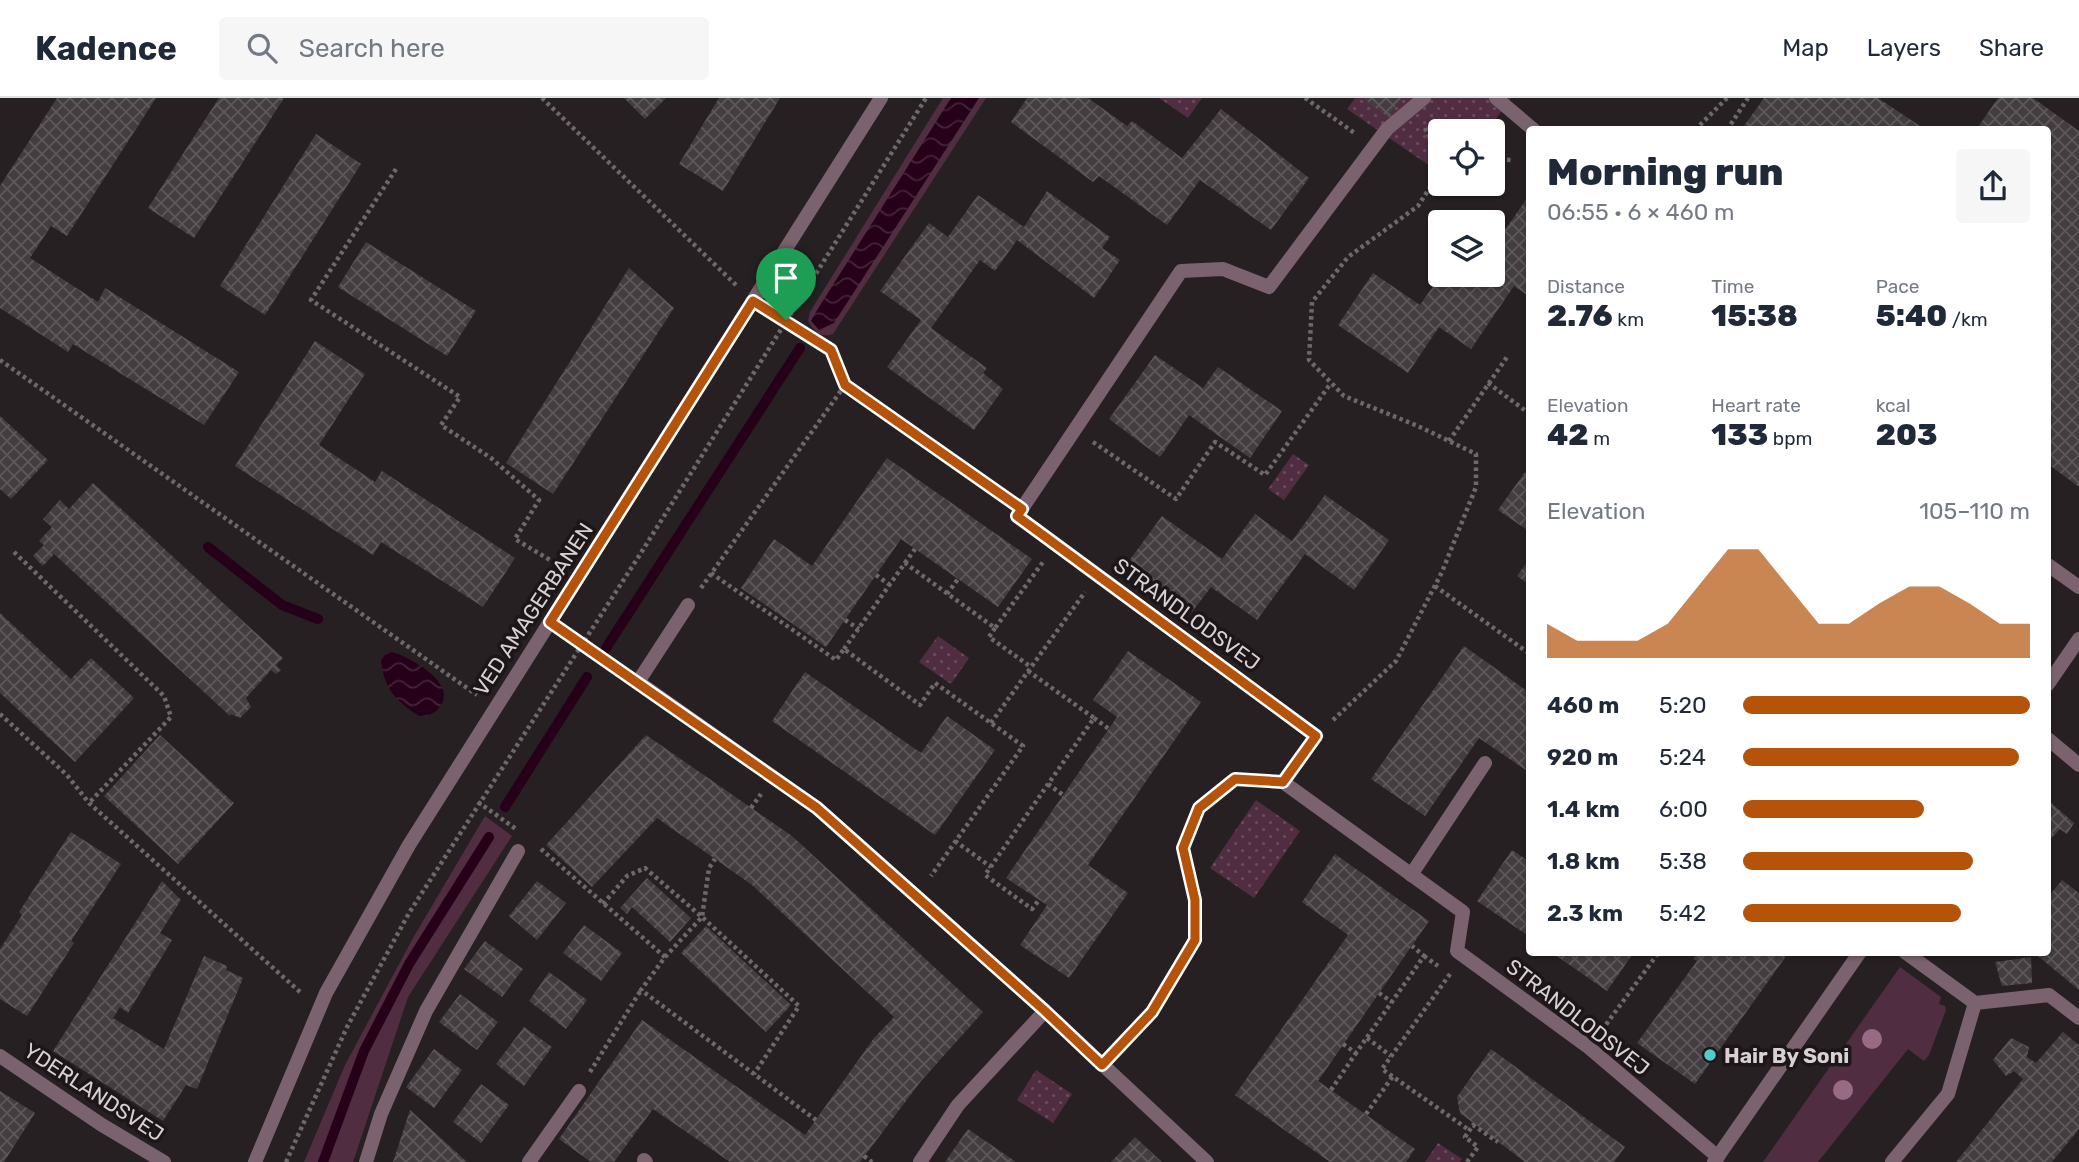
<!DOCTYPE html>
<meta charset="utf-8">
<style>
body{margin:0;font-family:Rubik,sans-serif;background:#f6f6f7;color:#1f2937;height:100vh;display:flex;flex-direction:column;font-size:26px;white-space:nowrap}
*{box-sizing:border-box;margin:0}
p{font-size:23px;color:#747a83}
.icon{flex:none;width:38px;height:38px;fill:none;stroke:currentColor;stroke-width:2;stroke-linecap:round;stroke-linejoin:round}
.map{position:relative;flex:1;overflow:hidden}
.drawer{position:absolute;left:1526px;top:28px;width:525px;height:830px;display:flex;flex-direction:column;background:#fff;border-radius:7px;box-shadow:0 2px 5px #0004}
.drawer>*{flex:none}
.tools{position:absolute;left:1428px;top:21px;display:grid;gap:14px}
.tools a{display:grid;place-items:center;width:77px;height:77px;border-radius:7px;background:#fff;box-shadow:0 2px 5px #0004;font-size:35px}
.pin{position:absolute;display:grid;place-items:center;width:60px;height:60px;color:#fff;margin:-72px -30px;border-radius:50% 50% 50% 0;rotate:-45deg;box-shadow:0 0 7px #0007}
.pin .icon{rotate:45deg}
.round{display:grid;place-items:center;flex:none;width:74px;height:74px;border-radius:7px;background:#f6f6f7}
.headline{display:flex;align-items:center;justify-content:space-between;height:119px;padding:0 21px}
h1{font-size:38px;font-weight:800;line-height:52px}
.stats{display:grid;grid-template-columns:repeat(3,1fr);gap:10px;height:119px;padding:7px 21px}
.stats div{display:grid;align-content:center}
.stats b{font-size:30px;font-weight:800}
.stats small{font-size:19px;font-weight:400}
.stats p{font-size:19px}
.chart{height:196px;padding:14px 21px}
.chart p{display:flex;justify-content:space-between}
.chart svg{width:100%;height:126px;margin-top:7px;fill:#b45309;opacity:.7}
ul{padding:0 21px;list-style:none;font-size:23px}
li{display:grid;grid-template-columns:112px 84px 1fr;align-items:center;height:52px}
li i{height:18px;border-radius:9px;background:#b45309}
header{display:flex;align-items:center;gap:42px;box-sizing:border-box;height:98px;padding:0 35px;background:#fff;border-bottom:2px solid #e0e1e3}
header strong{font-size:33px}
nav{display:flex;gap:38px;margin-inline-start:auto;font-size:24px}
.search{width:490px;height:63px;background:#f6f6f7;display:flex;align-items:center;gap:18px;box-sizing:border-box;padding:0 24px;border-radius:7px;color:#747a83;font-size:26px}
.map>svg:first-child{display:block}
.grass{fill:#512d42}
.park{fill:url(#park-dots)}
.water{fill:url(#water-waves)}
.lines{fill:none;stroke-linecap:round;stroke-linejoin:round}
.stream{stroke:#250018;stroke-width:10}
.building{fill:url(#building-cross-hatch)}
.path{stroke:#6d686a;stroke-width:4.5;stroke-dasharray:3.5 3.5;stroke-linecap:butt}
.service{stroke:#7a636f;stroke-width:14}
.minor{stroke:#7a636f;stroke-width:14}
.tertiary{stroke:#7a636f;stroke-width:14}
.tree{fill:#986b85}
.route-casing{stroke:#fff;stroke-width:14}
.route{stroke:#b45309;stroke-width:9}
.poi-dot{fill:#52cdcc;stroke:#1c1619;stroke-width:2.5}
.labels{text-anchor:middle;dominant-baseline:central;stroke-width:7;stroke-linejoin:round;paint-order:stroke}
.street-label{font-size:21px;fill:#d6d2d4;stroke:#1c1619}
.poi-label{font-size:21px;font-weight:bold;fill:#d6d2d4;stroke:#1c1619;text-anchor:start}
</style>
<header>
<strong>Kadence</strong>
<div class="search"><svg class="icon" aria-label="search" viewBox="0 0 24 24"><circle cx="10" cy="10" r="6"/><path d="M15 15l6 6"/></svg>Search here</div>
<nav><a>Map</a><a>Layers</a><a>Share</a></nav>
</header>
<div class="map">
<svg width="2079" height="1064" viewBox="0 0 2079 1064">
<defs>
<pattern id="park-dots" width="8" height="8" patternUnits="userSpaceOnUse" patternTransform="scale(1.75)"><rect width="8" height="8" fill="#512d42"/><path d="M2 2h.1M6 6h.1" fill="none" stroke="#694b5c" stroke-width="1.8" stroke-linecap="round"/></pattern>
<pattern id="water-waves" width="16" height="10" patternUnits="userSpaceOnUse" patternTransform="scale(1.75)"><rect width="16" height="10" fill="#250018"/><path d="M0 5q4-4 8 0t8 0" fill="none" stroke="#442439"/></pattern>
<pattern id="building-cross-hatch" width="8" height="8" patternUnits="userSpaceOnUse" patternTransform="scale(1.75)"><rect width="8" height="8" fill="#433d40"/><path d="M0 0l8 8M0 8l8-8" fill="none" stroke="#5d585b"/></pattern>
</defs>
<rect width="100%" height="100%" fill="#262023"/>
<!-- grass -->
<g class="grass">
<path d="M 943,0 L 986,0 L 833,236 C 819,240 815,234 808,223 L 810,214 Z"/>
<polygon points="485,718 512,738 408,899 353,1064 304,1064 345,967 413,840"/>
<polygon points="1900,869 1941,899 1939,906 1945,908 1946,912 1929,957 1924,963 1908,951 1818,1064 1763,1064"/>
</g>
<!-- park -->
<g class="park">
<polygon points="1159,0 1202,0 1188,20"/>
<polygon points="1355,0 1511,0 1487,33 1440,33 1440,75 1347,11"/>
<polygon points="1293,356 1309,367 1284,402 1268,391"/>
<polygon points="938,538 969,560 951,586 919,564"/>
<polygon points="1256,702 1300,733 1254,800 1210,770"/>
<polygon points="1036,972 1072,996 1053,1025 1017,1002"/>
<polygon points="1438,1045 1462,1061 1460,1064 1425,1064"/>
</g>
<!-- water -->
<g class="water">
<polygon points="951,0 979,0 834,225 819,232 811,223 814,217"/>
<path d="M 392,554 C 410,559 460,586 439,610 C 433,617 427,618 419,618 C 395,602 384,591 381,562 L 385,557 Z"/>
</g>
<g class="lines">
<!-- stream -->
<g class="stream">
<polyline points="208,449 282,507 318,521"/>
<polyline points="606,550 800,250"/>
<polyline points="505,709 587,579"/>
<polyline points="323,1064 364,953 409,866 489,739"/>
</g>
</g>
<!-- building -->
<g class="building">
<polygon points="57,0 156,0 67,138 51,128 30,160 98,204 105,190 239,274 204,327 73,246 68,254 0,210 0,88"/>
<polygon points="219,0 284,0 194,140 148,110"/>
<polygon points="624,0 666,0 645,21"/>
<polygon points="719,0 780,0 723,93 679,66"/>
<polygon points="1027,0 1088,0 1127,28 1132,23 1182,60 1221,11 1309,80 1271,132 1200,82 1167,127 1099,78 1093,84 1011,24"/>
<polygon points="1367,0 1401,0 1388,19 1365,2"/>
<polygon points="1764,0 1878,0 1926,32 1741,32"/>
<polygon points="1998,0 2033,0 2079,33 2079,389 2048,366 2048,32 1976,32"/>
<polygon points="316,36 361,66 265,217 220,188"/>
<polygon points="1047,93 1110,139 1102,150 1120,162 1094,200 1017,142 995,173 980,162 931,230 987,270 983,275 1003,291 974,332 887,269 921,222 880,193 929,125 948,139 978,97 1024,129"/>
<polygon points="1530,96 1530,199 1514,188 1471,251 1439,229 1408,275 1338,227 1373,175 1420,207 1441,177 1493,177 1493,149"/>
<polygon points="366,144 476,213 447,258 338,189"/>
<polygon points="629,170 674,210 553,396 506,365"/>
<polygon points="315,243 365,276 319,347 375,384 382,373 515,460 483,509 381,444 373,457 235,368"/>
<polygon points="1155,257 1203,290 1218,269 1282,313 1250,360 1189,317 1160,359 1109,321"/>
<polygon points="0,318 48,362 11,401 0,391"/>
<polygon points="887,360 1032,461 998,509 901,441 826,549 741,490 774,441 812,468"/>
<polygon points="1530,367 1530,434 1498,412"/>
<polygon points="93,385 283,560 276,567 281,572 276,576 271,572 246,600 251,609 240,620 231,616 230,618 54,456 43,468 33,458 44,447 39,443 52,429 43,421 60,402 69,411"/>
<polygon points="1325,397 1389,442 1354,492 1305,456 1257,522 1211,489 1192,514 1126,467 1162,418 1222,461 1255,416 1292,443"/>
<polygon points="1530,460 1530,487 1517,478"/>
<polygon points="0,515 71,581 91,560 134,600 75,664 0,595"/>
<polygon points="1464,548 1530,595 1530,675 1479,640 1425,718 1371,681"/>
<polygon points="1128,553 1201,604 1088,767 1128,795 1069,880 1020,847 1047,807 1006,780 1117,619 1093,602"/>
<polygon points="805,574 921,655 947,618 995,652 935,737 772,623"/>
<polygon points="160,637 234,705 178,766 104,698"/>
<polygon points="646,637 792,738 983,914 921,983 860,1064 730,1064 653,1011 614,1064 591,1064 559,1041 642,922 805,1037 874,940 894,919 752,787 657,720 592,789 546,747"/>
<polygon points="2048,702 2074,725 2067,736 2060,731 2048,744"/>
<polygon points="71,734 121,766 71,843 74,845 27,918 0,901 0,851 22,817 19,814"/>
<polygon points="1512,752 1530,764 1530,839 1477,803"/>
<polygon points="1335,756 1429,823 1318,983 1415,1051 1406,1064 1330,1064 1235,997 1348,837 1302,804"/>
<polygon points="647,780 691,820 670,844 632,809 627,816 620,810"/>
<polygon points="2062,782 2079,795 2079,892 2033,854 2048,854 2048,799"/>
<polygon points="162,783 181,802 160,835 172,842 128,915 120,909 113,920 164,951 204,858 227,868 226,872 243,880 197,991 186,987 163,1023 53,953"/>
<polygon points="537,783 566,805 537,842 509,818"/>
<polygon points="584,827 622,855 601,883 563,855"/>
<polygon points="706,828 791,907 766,934 681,855"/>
<polygon points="485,843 523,871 502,899 464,871"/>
<polygon points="1551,854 1634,854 1607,893"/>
<polygon points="1697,854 1789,854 1695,986 1637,945 1697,863 1693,861"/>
<polygon points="2031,859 2032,885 2002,888 1995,864"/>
<polygon points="549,874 587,902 566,931 529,903"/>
<polygon points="460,896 498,924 477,952 439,924"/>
<polygon points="524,929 552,949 524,988 496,966"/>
<polygon points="2063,934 2079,947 2079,1031 2052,1064 1956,1064 2023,981 2014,973 2006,978 1993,962 2011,940 2029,949 2027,959 2036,965"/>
<polygon points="434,951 462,972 434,1010 406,989"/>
<polygon points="1491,951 1625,1049 1614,1064 1525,1064 1460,1015 1457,999"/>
<polygon points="481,986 509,1007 481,1045 453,1024"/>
<polygon points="0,993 35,1015 4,1064 0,1064"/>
<polygon points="410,1012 467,1064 393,1064"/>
<polygon points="968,1031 1016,1064 945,1064"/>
<polygon points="1135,1039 1162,1064 1111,1064"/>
</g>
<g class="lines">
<!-- path -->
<g class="path">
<polyline points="542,0 736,187"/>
<polyline points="1305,0 1356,36"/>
<polyline points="1425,30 1440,61"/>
<polyline points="1695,32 1727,0"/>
<polyline points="1727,32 1748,0"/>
<polyline points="1483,33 1490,22"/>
<polyline points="1493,61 1512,62"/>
<polyline points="396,71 311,202 460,299 441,327 491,360 539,402 515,441 560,468"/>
<polyline points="771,214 831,252 845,287 1004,398"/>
<polyline points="0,262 477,597"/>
<polyline points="1488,285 1530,316"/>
<polyline points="1449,343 1507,259"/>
<polyline points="1093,344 1176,401 1215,344 1265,377 1331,285"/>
<polyline points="14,454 164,598 171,619 89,705"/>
<polyline points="905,465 915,451"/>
<polyline points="711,475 836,562 844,551 920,607 935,585 1023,648 931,778"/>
<polyline points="876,477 890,487"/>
<polyline points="1435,488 1530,556"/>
<polyline points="701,490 845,287"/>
<polyline points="947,496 958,481"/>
<polyline points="845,522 859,531"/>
<polyline points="995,530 989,539 1031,569"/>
<polyline points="567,537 618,571"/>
<polyline points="844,551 905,465 995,530 1043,464"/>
<polyline points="1028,573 1094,620 985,777 1032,811 1039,802"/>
<polyline points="0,616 67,677 89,705 300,894"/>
<polyline points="1094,620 1109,631"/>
<polyline points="1333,622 1396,563 1442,474 1476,389 1476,356 1418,328 1344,298 1309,262 1312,204 1348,159 1418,108 1440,74"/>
<polyline points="991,625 1085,494"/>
<polyline points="1048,686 1063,697"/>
<polyline points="478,704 516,731"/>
<polyline points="751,710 761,696"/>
<polyline points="955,743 991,769"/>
<polyline points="541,751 665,859 641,892 816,1022"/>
<polyline points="603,806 627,778 645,770 702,819 799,908 754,976"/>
<polyline points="1424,858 1438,868"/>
<polyline points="665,859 702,819 709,770 715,761"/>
<polyline points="1450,876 1382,971 1469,1032"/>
<polyline points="1379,895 1392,904"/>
<polyline points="1602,932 1659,854"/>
<polyline points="1367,940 1391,958"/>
<polyline points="1343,946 1356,955 1424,858 1412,848"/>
<polyline points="1117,951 1151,914 1195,842 1195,802 1183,750 1199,710 1235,681 1262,682"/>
<polyline points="590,974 641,892"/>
<polyline points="1331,992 1356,955"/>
<polyline points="1366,1016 1393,978"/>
<polyline points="864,1058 872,1064"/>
<polyline points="286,1064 347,929 409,815 639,458 926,0"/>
<polyline points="1467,1064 1478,1049 1465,1039 1473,1027 1498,1044"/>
</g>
<!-- service -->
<g class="service">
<polyline points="688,507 638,584 817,710 1045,913 1207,1064"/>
<polyline points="2048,641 2079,667"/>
<polyline points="1411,777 1485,665"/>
<polyline points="1905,854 1975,905 2049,897 2079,920"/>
<polyline points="644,1062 646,1064"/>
<polyline points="366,1064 381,1016 426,913 518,753"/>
<polyline points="529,1064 579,993"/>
<polyline points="920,1064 958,1007 1045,913"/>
<polyline points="1892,1064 1948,996 1975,905"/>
</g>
<!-- minor -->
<g class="minor">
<polyline points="1424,0 1387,31 1269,189 1223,171 1181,173 1017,418 1316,638 1283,684 1463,814 1457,853 1587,948 1718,1059"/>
<polyline points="1496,0 1534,32"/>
<polyline points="2048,467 2079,489"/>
<polyline points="0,958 102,1027 164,1064"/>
<polyline points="255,1064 326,895 409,747 881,0"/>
</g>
<!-- tertiary -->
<g class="tertiary">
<polyline points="2048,586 2079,541"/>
<polyline points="1714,1064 1860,854"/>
</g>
</g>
<!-- trees -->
<g class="tree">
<circle cx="1872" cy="941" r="10"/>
<circle cx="1843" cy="992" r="10"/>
</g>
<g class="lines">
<!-- route casing -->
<g class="route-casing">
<polygon id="route" points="753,203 831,252 845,287 1022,411 1017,418 1316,638 1283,684 1235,681 1199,710 1183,750 1195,802 1195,842 1152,914 1102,967 1045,913 817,710 550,524"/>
</g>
<!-- route -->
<use href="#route" class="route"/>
</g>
<!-- markers -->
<circle class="poi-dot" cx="1710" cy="957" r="7"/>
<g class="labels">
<!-- street labels -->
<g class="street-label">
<text transform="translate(533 511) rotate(-57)">VED AMAGERBANEN</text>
<text transform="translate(1187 516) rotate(36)">STRANDLODSVEJ</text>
<text transform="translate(1578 919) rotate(38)">STRANDLODSVEJ</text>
<text transform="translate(94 994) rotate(33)">YDERLANDSVEJ</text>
</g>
<!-- poi labels -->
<g class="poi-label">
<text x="1724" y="957">Hair By Soni</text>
</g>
</g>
</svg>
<div class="tools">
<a><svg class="icon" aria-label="locate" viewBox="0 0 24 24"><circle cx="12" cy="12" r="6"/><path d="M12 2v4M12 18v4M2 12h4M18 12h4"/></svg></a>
<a><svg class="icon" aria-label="layers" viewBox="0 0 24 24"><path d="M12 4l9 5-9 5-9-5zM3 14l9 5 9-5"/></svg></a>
</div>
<div class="pin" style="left:786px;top:222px;background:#1e9e55"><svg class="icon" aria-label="arrive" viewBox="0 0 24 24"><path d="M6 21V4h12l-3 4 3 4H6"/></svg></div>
<section class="drawer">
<div class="headline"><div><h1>Morning run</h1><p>06:55 · 6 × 460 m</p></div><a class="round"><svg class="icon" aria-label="share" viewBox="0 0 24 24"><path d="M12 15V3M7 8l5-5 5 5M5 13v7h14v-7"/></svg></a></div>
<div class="stats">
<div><p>Distance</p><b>2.76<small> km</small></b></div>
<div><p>Time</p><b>15:38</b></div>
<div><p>Pace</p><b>5:40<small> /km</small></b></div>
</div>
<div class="stats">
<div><p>Elevation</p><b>42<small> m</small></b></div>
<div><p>Heart rate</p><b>133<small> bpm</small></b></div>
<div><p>kcal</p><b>203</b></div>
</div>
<div class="chart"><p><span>Elevation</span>105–110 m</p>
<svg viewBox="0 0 160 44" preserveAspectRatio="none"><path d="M0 44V32L10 38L20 38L30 38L40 32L50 19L60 6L70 6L80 19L90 32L100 32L110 25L120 19L130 19L140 25L150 32L160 32V44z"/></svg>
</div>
<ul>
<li><b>460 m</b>5:20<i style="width:100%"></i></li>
<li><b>920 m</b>5:24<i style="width:96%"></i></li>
<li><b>1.4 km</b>6:00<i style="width:63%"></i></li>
<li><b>1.8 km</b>5:38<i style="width:80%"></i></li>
<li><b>2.3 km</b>5:42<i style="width:76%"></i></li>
</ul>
</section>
</div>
